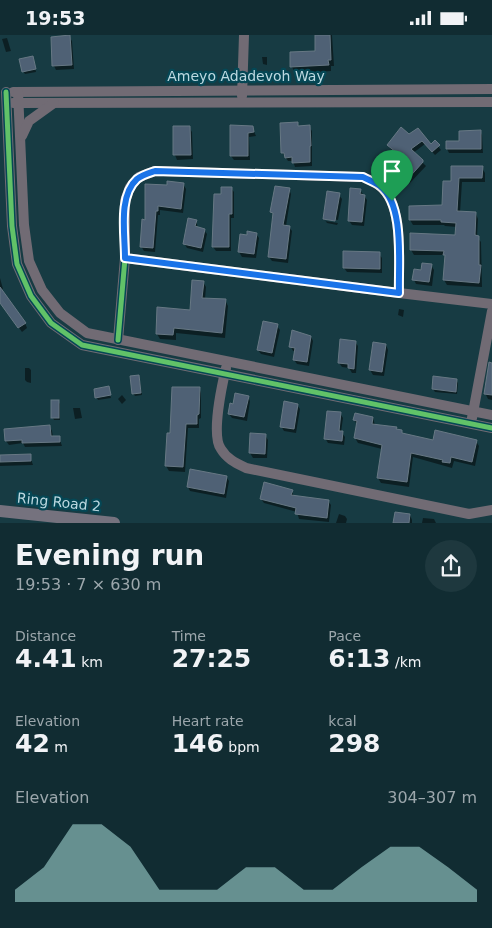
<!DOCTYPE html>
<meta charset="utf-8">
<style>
body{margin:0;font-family:"DejaVu Sans",sans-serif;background:#1e383e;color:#f1f3f6;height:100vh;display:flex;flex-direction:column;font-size:19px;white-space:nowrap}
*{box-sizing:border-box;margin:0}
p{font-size:16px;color:#9ca7ac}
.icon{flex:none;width:28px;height:28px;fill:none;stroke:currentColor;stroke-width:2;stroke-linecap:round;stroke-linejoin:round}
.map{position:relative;height:488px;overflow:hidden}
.drawer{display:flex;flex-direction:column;background:#112c32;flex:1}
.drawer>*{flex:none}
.pin{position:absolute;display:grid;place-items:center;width:42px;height:42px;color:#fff;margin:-51px -21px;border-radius:50% 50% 50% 0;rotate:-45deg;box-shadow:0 0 5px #0007}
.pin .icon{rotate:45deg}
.round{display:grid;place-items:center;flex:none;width:52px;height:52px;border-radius:26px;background:#1e383e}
.overview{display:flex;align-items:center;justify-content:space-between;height:85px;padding:0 15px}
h1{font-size:28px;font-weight:600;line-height:38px}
.metrics{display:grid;grid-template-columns:repeat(3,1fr);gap:8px;height:85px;padding:5px 15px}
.metrics div{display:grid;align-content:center}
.metrics b{font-size:25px;font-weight:600}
.metrics small{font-size:14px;font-weight:400}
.metrics p{font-size:14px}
.chart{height:140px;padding:10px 15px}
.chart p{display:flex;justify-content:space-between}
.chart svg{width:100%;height:90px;margin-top:5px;fill:#8bbbb9;opacity:.7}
.status{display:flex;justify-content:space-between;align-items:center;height:35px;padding:0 25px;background:#112c32;direction:ltr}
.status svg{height:14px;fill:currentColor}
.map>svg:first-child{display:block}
.shadow{fill:#0007}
.building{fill:#4f6175;stroke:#677884}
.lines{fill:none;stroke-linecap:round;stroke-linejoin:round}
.minor{stroke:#716b74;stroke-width:10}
.major{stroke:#75727e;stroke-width:12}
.cycleway-casing{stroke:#054755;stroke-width:8}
.cycleway{stroke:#61c268;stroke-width:5}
.route-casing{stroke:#fff;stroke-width:10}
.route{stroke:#1a73e8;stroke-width:6}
.labels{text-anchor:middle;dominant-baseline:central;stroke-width:4.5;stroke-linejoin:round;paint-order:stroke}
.street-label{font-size:14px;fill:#bdd9e1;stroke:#054755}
</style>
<div class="status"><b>19:53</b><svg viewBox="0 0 49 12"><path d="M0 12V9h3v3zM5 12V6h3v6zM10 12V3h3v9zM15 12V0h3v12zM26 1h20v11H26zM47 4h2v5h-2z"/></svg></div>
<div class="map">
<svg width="492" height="488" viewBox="0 0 492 488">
<rect width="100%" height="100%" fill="#173b43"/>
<!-- shadow -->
<g class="shadow">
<polygon points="316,0 332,0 334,31 331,31 331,36 295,38 292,32 317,17"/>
<polygon points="69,2 72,6 74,34 56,35 54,31"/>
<polygon points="7,3 11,16 6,17 2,4"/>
<polygon points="262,22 267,22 267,30 263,29"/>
<polygon points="33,23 36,37 25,39 23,36"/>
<polygon points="297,89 299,92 309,92 312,96 312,131 295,132 293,126 288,126 282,117"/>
<polygon points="174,92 189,92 192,97 193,124 177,125 175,120"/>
<polygon points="252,92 256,101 249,102 250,125 234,125 231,121 248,93"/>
<polygon points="418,94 430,111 438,111 441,115 435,120 425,109 413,118 426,131 409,149 397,136 406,126 391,114 388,110 409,101"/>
<polygon points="480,96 482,100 483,118 449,118 447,114"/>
<polygon points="452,132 482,133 485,138 485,147 462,147 460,178 476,179 478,184 477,202 481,207 482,252 447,250 444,245 445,220 414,220 411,215 456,201 457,192 445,191 444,190 413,190 410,185 410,172 443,172 452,148"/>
<polygon points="183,149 186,154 183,178 160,175 160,180 158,180 155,217 144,216 141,211 146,186 168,151"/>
<polygon points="231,153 234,157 234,183 231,183 231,216 216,216 213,212 222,160"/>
<polygon points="289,154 291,159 286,191 289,192 292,196 288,228 272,226 269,222 274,181 272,177"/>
<polygon points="360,155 367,165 364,191 352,190 349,186"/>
<polygon points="339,160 342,164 338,185 325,183 325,186 338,188 337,190 327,188 324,184"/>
<polygon points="196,186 198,193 204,195 207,199 203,217 187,213 184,208"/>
<polygon points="256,199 259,203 256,223 242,222 239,217 248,202"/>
<polygon points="379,219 382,223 382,238 347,237 344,233"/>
<polygon points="431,230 434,235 432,251 416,249 414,245"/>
<polygon points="0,243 3,254 0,255"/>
<polygon points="203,247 206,252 205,264 225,265 228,271 225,303 176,298 176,305 160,304 157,299 191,276"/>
<polygon points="0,262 25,288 27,293 22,297 1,268"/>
<polygon points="399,274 404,275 403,282 398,280"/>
<polygon points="277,291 280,295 274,322 261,319 258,315"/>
<polygon points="311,302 313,306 309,331 297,329 294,325 296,316 293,316 291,312"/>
<polygon points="355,307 358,311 356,338 352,338 349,333 342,332 339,328"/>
<polygon points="386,310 388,315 384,341 373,340 370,335"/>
<polygon points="492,329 492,365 488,364 485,358"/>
<polygon points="25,333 29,333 31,335 31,348 27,347 25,345"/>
<polygon points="139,341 142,360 135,361 133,358"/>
<polygon points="456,345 458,348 457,359 435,357 433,354"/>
<polygon points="108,353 111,363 98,365 97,363"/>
<polygon points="199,353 201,358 201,383 199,384 199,393 188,393 185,437 169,436 166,431 171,400"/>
<polygon points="122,360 126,365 122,369 118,364"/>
<polygon points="248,362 250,366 247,386 232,383 229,379 234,370"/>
<polygon points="58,366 60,369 60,385 54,385 53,383"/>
<polygon points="297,370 300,374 296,398 284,396 281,391"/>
<polygon points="73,373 80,373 82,383 75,384"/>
<polygon points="340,378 343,383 341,397 345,402 344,410 328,408 325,403"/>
<polygon points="373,383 375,390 396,394 397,396 401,396 403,400 434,406 476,406 479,411 475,431 454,426 452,433 413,422 409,452 381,448 378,443 382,414 358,408 355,403 358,391 354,385"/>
<polygon points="50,392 52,396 53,402 59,402 62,411 25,412 23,408 9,410 6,406"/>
<polygon points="265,400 268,405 267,423 253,423 250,418"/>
<polygon points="0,421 30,421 33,430 0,431"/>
<polygon points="226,442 229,446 226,463 190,456 188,452"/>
<polygon points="292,456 294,462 328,466 331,470 329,487 299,484 297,477 264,468 261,464"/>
<polygon points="339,479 345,481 347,484 346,488 336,488"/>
<polygon points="410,480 412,485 412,488 394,488"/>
<polygon points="423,483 434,484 436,488 422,488"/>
</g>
<!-- building -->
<g class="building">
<polygon points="70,0 72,30 52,31 51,2"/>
<polygon points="315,0 330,0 331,25 328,25 329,30 290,32 290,17 315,16"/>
<polygon points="33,21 36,34 22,37 19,24"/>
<polygon points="298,87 298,91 310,90 311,111 310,111 310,127 292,128 292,122 285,123 284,118 281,118 280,88"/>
<polygon points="230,90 253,91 254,97 248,98 248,121 230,121"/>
<polygon points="173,91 190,91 191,120 173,120"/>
<polygon points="401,92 409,99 418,93 431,109 435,105 440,110 432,117 422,106 411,114 423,125 423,127 406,146 395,136 406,125 387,110"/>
<polygon points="481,95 481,114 446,114 446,106 459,106 459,96"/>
<polygon points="451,131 483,131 482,143 459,143 457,176 476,177 475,200 479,201 479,230 481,230 479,248 443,245 445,220 443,220 444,216 410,215 410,198 455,200 456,188 441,187 441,185 409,185 409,171 442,170 443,146 451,146"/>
<polygon points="167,146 184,148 181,174 158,171 158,176 156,176 153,213 140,212 142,184 145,185 145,149 167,150"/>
<polygon points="275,151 290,153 283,190 290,191 286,224 268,222 273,178 270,177"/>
<polygon points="221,152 232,152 232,179 229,179 229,212 212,212 214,159 221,159"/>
<polygon points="350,153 361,154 360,159 365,160 362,187 348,186"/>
<polygon points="327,156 340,158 335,186 323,184"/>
<polygon points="188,183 197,185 195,191 205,194 201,213 183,209"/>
<polygon points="247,196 257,198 254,219 238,217 240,199 247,200"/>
<polygon points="343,216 380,217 380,234 343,233"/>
<polygon points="422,228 432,229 429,247 412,245 414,234 421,235"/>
<polygon points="192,245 204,246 202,263 226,264 222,298 174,293 173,300 156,299 157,272 190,275"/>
<polygon points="0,252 26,288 18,293 0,268"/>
<polygon points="263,286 278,289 272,318 257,315"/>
<polygon points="292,295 311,301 307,327 293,325 295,313 289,312"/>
<polygon points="340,304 356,306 354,334 348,333 348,329 338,328"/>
<polygon points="373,307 386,309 382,337 369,335"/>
<polygon points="489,327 492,328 492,360 484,359"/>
<polygon points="139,340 141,358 132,359 130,341"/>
<polygon points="433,341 457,344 456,357 432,354"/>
<polygon points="109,351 111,360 95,363 94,354"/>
<polygon points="172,352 200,352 199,379 197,380 197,389 186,389 183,432 165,431 167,398 170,398"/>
<polygon points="235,358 249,361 244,382 228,379 230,368 233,369"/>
<rect x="51" y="365" width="8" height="18"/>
<polygon points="284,366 298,369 294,394 280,392"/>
<polygon points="327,376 341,377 339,396 343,396 342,406 324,404"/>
<polygon points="355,378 373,382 372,389 397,392 396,394 402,395 402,398 433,405 435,395 477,405 472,427 451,422 450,428 442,427 443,425 411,418 407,447 377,443 382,410 354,403 357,386 353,385"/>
<polygon points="50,390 51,401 60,401 60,407 22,408 22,405 5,406 4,394"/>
<polygon points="250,398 266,399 265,419 249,418"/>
<polygon points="31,419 31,426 0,427 0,420"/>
<polygon points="190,434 227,441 224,459 187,452"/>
<polygon points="264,447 293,455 291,460 329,465 327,483 295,479 296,473 260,464"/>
<polygon points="395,477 410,479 409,488 393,488"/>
</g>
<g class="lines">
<!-- minor -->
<g class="minor">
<polyline points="6,57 12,191 17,229 31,261 51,288 82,310 492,393"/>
<polyline points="13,57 492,54"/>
<polyline points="18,57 24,190 29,226 42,255 60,278 87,298 492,380"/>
<polyline points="242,61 244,0"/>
<polyline points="13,68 492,67"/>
<polyline points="22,101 29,86 54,68"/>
<polyline points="125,223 399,258 492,269"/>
<path d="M 118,305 L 125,223 L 125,166 L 130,152 L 139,142 L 155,136 L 363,142 C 368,145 375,147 380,151 C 405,170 398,229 399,258"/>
<path d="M 226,333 C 222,350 211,401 221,414 C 227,424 236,428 246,433 L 469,479 L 492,475"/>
<polyline points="472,383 492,276"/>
</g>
<!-- major -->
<polyline class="major" points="0,476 114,488"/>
<!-- cycleway casing -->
<g class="cycleway-casing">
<g id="cycleway">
<polyline points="6,57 12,191 17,229 31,261 51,288 82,310 492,393"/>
<path d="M 118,305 L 125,223 L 125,166 L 130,152 L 139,142 L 155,136 L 363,142 C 368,145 375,147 380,151 C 405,170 398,229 399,258"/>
</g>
</g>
<!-- cycleway -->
<use href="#cycleway" class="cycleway"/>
</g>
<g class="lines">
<!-- route casing -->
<g class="route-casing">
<path id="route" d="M 155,136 L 363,142 C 368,145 375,147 380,151 C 405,170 398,229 399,258 L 125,223 C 125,199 118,161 137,144 C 142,140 149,138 155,136 Z"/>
</g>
<!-- route -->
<use href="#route" class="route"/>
</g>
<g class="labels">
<!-- street labels -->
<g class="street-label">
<text x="246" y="41">Ameyo Adadevoh Way</text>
<text transform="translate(59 467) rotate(6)">Ring Road 2</text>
</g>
</g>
</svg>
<div class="pin" style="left:392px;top:166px;background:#1e9e55"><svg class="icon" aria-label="arrive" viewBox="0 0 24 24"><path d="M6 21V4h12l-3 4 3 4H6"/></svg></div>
</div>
<section class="drawer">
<div class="overview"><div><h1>Evening run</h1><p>19:53 · 7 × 630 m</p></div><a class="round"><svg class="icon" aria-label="share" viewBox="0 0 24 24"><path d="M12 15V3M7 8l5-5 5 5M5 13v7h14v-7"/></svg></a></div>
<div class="metrics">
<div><p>Distance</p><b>4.41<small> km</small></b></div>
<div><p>Time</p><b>27:25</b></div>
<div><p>Pace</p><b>6:13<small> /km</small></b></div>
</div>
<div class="metrics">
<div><p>Elevation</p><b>42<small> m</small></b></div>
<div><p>Heart rate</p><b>146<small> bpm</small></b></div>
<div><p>kcal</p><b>298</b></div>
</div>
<div class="chart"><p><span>Elevation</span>304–307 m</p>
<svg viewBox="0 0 160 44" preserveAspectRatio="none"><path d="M0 44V38L10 27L20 6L30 6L40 17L50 38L60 38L70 38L80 27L90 27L100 38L110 38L120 27L130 17L140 17L150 27L160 38V44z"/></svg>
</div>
</section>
